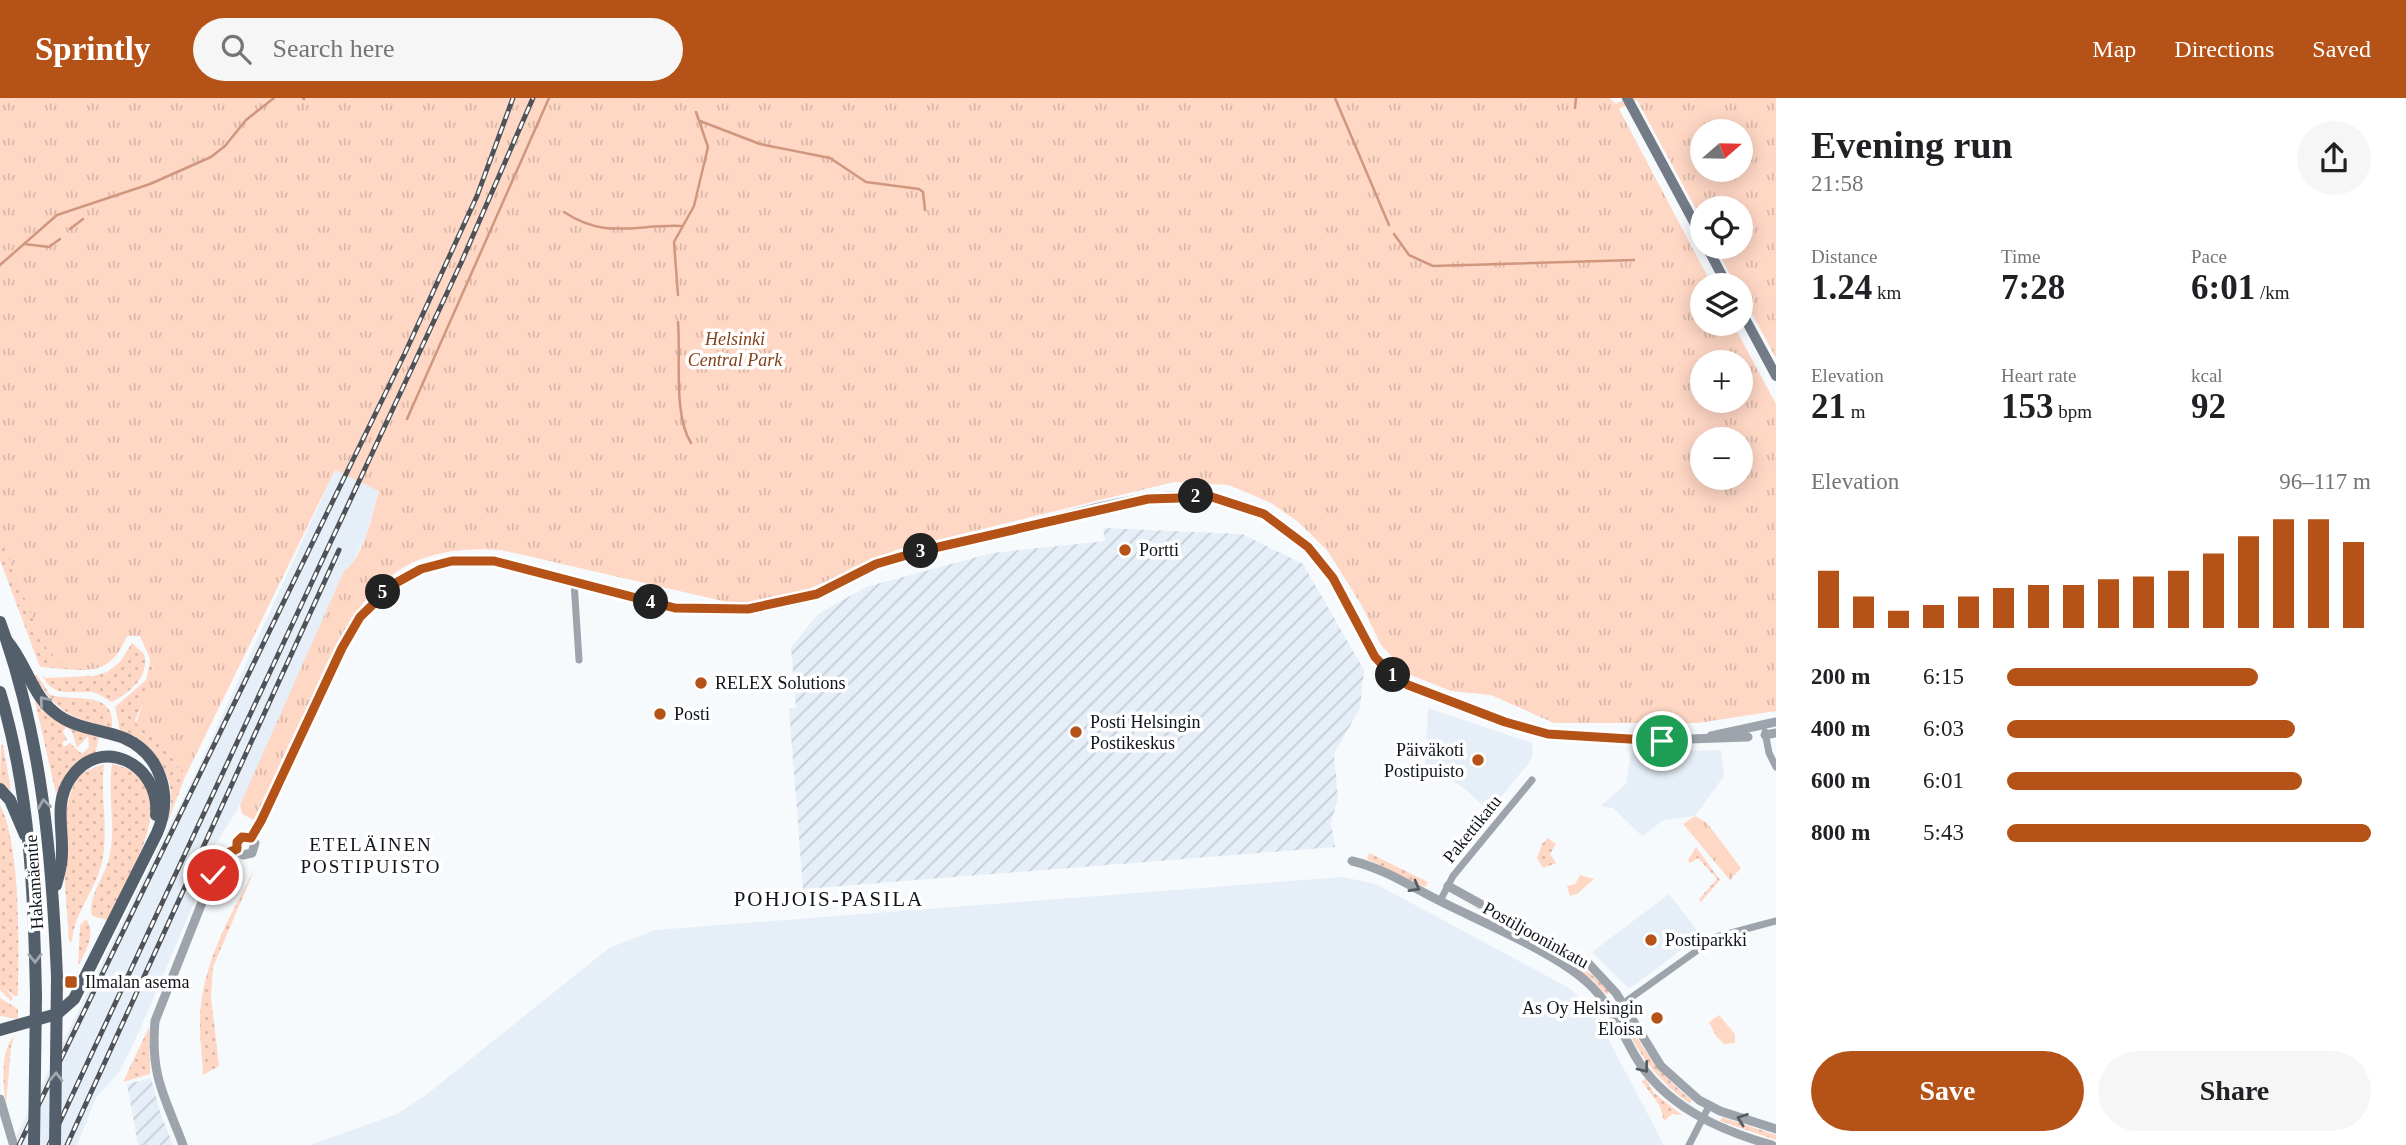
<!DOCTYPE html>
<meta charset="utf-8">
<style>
body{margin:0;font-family:"Times New Roman",serif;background:#f6f6f6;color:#202124;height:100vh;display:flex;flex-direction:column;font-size:26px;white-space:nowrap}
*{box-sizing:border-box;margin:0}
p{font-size:23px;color:#757577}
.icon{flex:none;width:38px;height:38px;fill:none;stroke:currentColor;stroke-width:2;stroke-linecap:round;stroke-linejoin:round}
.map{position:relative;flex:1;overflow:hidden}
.details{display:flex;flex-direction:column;background:#fff;width:630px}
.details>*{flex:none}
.needle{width:46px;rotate:70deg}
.tools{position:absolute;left:1690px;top:21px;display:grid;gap:14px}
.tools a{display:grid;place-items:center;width:63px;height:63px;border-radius:50%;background:#fff;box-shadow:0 4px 18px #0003;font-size:35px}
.pin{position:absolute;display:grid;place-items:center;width:60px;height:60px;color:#fff;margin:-30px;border:4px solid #fff;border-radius:50%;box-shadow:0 2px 7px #0007}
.km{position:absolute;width:35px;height:35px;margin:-18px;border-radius:50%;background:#222;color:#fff;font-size:19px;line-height:35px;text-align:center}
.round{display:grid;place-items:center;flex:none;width:74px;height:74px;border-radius:37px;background:#f6f6f6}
.overview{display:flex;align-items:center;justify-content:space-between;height:119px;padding:0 35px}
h1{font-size:38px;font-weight:700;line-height:52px}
.stats{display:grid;grid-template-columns:repeat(3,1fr);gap:10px;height:119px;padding:7px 35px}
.stats div{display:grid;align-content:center}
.stats b{font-size:35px;font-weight:700}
.stats small{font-size:19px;font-weight:400}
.stats p{font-size:19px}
.chart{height:196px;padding:14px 35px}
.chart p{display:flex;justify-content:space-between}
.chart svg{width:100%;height:126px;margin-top:7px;stroke:#b45217;stroke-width:6}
.action{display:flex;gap:14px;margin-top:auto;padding:14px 35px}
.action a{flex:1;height:80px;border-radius:42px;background:#b45217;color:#fff;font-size:28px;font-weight:700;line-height:80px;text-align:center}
.action a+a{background:#f6f6f6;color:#202124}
ul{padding:0 35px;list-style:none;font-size:23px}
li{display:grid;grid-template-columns:112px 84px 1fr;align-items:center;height:52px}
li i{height:18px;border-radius:9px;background:#b45217}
header{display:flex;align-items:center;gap:42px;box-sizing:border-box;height:98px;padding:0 35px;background:#b45217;color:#fff}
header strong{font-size:33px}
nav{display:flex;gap:38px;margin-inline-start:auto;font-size:24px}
.search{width:490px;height:63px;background:#f6f6f6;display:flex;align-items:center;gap:18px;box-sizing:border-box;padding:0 24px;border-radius:38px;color:#757577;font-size:26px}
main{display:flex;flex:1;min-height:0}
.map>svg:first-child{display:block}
.built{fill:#e6eff8}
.industrial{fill:url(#industrial-furrows)}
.grass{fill:url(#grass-dots);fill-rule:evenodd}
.park{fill:url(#park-tufts);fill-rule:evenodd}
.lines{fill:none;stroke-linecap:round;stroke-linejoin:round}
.stream{stroke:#cf987e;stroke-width:2.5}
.minor{stroke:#9ea4ab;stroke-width:7}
.tertiary{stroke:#9ea4ab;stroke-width:9}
.secondary{stroke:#727b86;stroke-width:10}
.primary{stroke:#535f6b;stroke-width:12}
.rail-casing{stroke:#4f5358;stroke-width:5}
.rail{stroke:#fff;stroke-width:2.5;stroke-dasharray:8;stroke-linecap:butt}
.primary-bridge{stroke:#535f6b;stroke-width:12}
.oneway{stroke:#a0a7ae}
.oneway2{stroke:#575c63}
.route-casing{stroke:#fff;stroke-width:14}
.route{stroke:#b45217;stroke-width:9}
.poi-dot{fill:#b45217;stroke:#fff;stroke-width:2.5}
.labels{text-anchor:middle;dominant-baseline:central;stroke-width:7;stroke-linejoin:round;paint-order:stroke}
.park-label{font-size:18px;font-style:italic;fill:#833f1a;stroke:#fff}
.poi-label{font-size:18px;fill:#10151b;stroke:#fff;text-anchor:start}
.street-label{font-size:18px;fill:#10151b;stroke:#fff}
.neighbourhood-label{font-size:19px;letter-spacing:2px;fill:#10151b;stroke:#fff}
.quarter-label{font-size:21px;letter-spacing:2px;fill:#10151b;stroke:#fff}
</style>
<header>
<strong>Sprintly</strong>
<div class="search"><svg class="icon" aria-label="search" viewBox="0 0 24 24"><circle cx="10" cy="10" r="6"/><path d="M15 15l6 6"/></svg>Search here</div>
<nav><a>Map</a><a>Directions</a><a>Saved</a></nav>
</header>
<main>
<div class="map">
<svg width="1776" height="1047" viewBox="0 0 1776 1047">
<defs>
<pattern id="industrial-furrows" width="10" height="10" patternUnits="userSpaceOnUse" patternTransform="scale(1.75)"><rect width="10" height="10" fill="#e6eff8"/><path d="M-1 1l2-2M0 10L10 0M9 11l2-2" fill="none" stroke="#c4ccd4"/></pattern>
<pattern id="grass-dots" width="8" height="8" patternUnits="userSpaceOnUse" patternTransform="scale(1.75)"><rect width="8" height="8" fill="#ffd7c5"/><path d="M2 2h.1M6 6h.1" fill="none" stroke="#dab8a9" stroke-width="1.8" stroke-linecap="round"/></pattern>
<pattern id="park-tufts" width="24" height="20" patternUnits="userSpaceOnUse" patternTransform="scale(1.75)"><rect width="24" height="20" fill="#ffd7c5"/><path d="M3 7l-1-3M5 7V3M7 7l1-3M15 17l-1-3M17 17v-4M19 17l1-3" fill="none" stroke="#dab8a9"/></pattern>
</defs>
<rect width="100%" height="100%" fill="#f7fafd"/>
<!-- built -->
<g class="built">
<polygon points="335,372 381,389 366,437 240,707 212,752 204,781 142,927 120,973 96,1000 77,1047 12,1047 199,668"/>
<polygon points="1428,610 1532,645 1533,658 1528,666 1489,714 1465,691 1425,666"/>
<polygon points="1721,652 1724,678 1695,718 1664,722 1642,738 1613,710 1601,708 1626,686 1631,655"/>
<polygon points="1343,779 1376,786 1571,891 1596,918 1664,1047 310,1047 397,1016 426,997 609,850 655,832"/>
<polygon points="1669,796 1701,837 1629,891 1592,854"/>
</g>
<!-- industrial -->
<g class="industrial">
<polygon points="1103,430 1242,436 1303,466 1364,572 1360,610 1334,656 1338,700 1331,725 1335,749 803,791 789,611 796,610 791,549 818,516 866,489 992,455 1105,443"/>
<polygon points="151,980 160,1014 173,1047 138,1047 127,986"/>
</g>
<!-- grass -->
<g class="grass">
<path d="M 0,387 L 130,530 C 108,583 91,572 40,569 L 0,462 Z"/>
<path d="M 132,545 L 144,556 C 150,579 130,594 112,604 C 105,601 99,595 91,594 C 69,592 54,601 42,577 L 45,580 L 93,578 L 107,574 L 120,564 Z"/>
<path d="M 151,560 C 159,579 142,604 135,623 L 156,636 L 185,679 L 167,726 C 181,679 158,655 120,633 L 115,609 L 146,582 Z"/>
<path d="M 34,577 L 37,577 L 50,597 C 74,604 116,591 112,630 C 70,620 57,615 34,577 Z"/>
<path d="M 34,599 L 99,638 L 95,656 L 57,700 ZM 66,629 L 72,634 L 77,650 L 88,638 L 89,649 L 82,656 L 70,645 L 64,649 L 62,644 L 67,642 L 63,634 Z"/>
<polygon points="1,646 3,647 11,692 0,685"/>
<path d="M 104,666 C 100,699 109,732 102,764 C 96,792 74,814 72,844 L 69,843 C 68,796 52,714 81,675 Z"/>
<path d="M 112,666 C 192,682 128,780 107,822 L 92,818 C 87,800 105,778 109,760 C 117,729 107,698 112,666 Z"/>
<path d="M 0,707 C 21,747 19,851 18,898 L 14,898 L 4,889 L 13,900 L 11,903 L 0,892 Z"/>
<polygon points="1548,740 1556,746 1550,756 1556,765 1543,770 1537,760 1542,746"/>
<polygon points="1696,749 1720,782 1701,804 1699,801 1717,781 1698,760 1690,765 1688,762"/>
<polygon points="1369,755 1428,784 1425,789 1367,761"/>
<path d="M 256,768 L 213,869 L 211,899 L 219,968 L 203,977 C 202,954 198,931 201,907 C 206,858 234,811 256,768 Z"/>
<polygon points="1463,803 1574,861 1610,893 1606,897 1594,883 1568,864"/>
<path d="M 86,821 C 97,835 85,855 78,868 L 80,827 Z"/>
<polygon points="0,900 18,911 18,921 0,918"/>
<path d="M 1629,925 C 1646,956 1664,981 1692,1002 L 1689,1005 C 1660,985 1641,959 1625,928 Z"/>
<polygon points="149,929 150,976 123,984"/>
<path d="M 15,938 L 11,948 L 6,1007 C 3,986 0,950 15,938 Z"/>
<polygon points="1645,980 1654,995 1682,1017 1672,1016 1664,1023 1660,1008 1642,984"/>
<polygon points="1722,1019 1776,1037 1776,1042 1720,1023"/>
</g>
<!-- park -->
<g class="park">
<path d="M 0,0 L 1609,0 L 1616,6 L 1627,0 L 1776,0 L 1776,260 L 1741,196 L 1741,187 L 1736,187 L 1715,149 L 1741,149 L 1741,110 L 1703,110 L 1703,124 L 1637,2 L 1619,11 L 1712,187 L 1703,187 L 1703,226 L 1733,226 L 1776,306 L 1776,613 L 1698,625 L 1554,625 L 1491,597 L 1451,593 L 1408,576 L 1381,547 L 1362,508 L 1327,452 L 1297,423 L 1271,405 L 1229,387 L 1174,384 L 896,452 L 798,496 L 740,507 L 501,452 C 384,444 354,508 311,600 C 292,641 273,681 254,722 L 242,716 L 240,707 L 344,473 C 363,462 373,414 379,393 L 335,372 L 185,679 L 156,636 L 136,626 L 154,570 L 140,538 L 127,538 C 112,572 99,573 64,570 L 43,546 L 0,439 ZM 1703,33 L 1741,33 L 1741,72 L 1703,72 ZM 1703,264 L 1741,264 L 1741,303 L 1703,303 ZM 1703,341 L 1741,341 L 1741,380 L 1703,380 Z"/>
<polygon points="1695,718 1707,725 1741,770 1730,782 1683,726"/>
<polygon points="1580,777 1594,781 1577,796 1570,798 1567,788 1575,786"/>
<polygon points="1719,917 1735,936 1735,945 1724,946 1716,938 1709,924"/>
</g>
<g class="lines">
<!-- stream -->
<g class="stream">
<polyline points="303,0 304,1"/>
<polyline points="1335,0 1389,127"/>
<polyline points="1575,10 1576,0"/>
<polyline points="700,23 760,46 830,60 866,84 919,91 923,94 925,112"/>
<path d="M 564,114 C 606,142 636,126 681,128"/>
<polyline points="70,131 83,121"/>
<polyline points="1394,136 1409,157 1433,168 1634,162"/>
<polyline points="24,146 49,149 60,141"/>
<polyline points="0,167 57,117 150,86 211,59 225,48 246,22 274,0"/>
<polyline points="678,197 674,144 694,108 708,49 696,14"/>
<path d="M 678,224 C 681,258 673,317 691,345"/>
<polyline points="407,321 549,0"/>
</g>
<!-- minor -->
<g class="minor">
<polyline points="574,484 579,562"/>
<polyline points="1765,634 1769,655 1776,669"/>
<polyline points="1440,803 1453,778 1532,682"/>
<polyline points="1611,914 1716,839 1776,823"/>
<polyline points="1689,1047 1709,1008"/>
</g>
<!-- tertiary -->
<g class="tertiary">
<polyline points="1765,637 1776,635"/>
<polyline points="1711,638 1776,624"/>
<path d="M 251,740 C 295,665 332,521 406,479 C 470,443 542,476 606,493 C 652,506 699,516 747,511 C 775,508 806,503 831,491 C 852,481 871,466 894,459 C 933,447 974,441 1013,431 C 1086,414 1171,381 1244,407 C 1294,425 1325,464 1349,509 C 1366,541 1377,568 1408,587 L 1505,624 L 1548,636 L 1630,643 L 1748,639"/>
<polyline points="237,751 243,757 252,755 255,745 251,740"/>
<polyline points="237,751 238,741 251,740"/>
<path d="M 1352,763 C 1386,771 1413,790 1444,805 C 1484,825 1556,855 1588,885 C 1609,904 1620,931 1634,956 C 1663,1007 1718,1032 1772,1047"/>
<polyline points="1448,788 1589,866 1616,895 1661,968 1699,1002 1720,1013 1776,1031"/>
<polyline points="0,1001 13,1045"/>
<path d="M 183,1047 C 165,999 150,978 155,923 L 218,764 L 223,756 L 237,751"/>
</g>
<!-- secondary -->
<g class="secondary">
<polyline points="1627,0 1703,141"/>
<polyline points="1707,149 1727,187"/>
<polyline points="1741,213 1776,278"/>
</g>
<!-- primary -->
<g class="primary">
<path d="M 0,524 C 42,639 52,759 57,879"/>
<path d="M 0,594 C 30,693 34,796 36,898"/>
<polyline points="0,691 10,702 25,737"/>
<path d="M 56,787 C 58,780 60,773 61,766 C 66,737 52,708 70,681 C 100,635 161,666 156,717"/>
<path d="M 0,932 L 57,916 L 74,901 L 157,735 C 173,699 162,657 124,640 C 100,631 74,631 54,614 C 31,595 26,565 7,543"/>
</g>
<!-- rail casing -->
<g class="rail-casing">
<g id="rail">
<polyline points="19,1047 405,255 477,98 513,0"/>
<polyline points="49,1047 461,165 533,0"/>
<polyline points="67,1047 339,452"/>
</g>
</g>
<!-- rail -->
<use href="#rail" class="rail"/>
<!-- primary-bridge -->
<g class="primary-bridge">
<polyline points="34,1047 36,898"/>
<polyline points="55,1047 57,879"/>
</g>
</g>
<!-- one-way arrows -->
<defs><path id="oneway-chevron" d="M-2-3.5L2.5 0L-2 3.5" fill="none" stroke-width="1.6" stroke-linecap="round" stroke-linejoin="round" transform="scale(1.75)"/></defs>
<g class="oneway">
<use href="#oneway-chevron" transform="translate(44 603) rotate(-130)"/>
<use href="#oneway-chevron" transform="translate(44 706) rotate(-98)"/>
<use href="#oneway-chevron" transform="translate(35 860) rotate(89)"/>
<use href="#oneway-chevron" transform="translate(56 979) rotate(-89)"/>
</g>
<g class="oneway2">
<use href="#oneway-chevron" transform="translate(1415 789) rotate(29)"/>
<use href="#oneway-chevron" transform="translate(1644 970) rotate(52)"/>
<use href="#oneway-chevron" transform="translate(1742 1021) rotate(-160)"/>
</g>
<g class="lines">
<!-- route casing -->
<g class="route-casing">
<polyline id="route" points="213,777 220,758 237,751 237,744 242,739 251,740 261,723 342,550 360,519 394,486 421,471 452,463 494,463 675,510 748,511 817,496 876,466 921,453 1148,401 1212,399 1264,416 1308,449 1333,480 1375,559 1394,579 1408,587 1505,624 1548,636 1662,643"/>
</g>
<!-- route -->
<use href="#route" class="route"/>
</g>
<!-- markers -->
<g class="poi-dot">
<circle cx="1125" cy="452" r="7"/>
<circle cx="701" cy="585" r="7"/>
<circle cx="660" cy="616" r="7"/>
<circle cx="1076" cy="634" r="7"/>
<circle cx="1478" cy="662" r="7"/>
<circle cx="1651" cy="842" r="7"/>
<rect x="64" y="877" width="14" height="14" rx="3.5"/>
<circle cx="1657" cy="920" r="7"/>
</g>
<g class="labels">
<!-- park labels -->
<g class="park-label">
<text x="735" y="241">Helsinki<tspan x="735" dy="21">Central Park</tspan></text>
</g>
<!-- poi labels -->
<g class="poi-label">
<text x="1139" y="452">Portti</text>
<text x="715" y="585">RELEX Solutions</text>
<text x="674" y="616">Posti</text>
<text x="1090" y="624">Posti Helsingin<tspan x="1090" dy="21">Postikeskus</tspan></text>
<text x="1464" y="652" text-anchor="end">Päiväkoti<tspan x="1464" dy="21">Postipuisto</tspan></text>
<text x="1665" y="842">Postiparkki</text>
<text x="85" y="884">Ilmalan asema</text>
<text x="1643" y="910" text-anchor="end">As Oy Helsingin<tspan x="1643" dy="21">Eloisa</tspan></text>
</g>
<!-- street labels -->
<g class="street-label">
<text transform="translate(1472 731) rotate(-51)">Pakettikatu</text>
<text transform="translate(34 784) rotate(-94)">Hakamäentie</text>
<text transform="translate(1536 837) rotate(29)">Postiljooninkatu</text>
</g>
<!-- neighbourhood labels -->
<g class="neighbourhood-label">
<text x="371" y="746">ETELÄINEN<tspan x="371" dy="22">POSTIPUISTO</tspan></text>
</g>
<!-- quarter labels -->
<g class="quarter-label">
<text x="829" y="801">POHJOIS-PASILA</text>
</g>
</g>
</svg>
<div class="tools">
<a><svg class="needle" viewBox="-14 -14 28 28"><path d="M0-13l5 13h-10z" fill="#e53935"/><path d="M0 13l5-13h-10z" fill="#757577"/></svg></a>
<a><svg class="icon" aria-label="locate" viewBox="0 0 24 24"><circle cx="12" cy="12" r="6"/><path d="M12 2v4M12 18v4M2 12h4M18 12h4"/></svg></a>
<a><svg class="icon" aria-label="layers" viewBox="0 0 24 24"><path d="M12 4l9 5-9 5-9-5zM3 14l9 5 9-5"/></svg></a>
<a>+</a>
<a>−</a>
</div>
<div class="pin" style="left:1662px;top:643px;background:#1e9e55"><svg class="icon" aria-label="arrive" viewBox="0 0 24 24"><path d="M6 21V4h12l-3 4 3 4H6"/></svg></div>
<div class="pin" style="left:213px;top:777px;background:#d93025"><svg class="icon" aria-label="check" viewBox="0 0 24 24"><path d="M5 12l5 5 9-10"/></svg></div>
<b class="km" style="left:1393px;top:577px">1</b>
<b class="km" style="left:1196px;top:398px">2</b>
<b class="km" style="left:921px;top:453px">3</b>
<b class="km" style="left:651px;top:504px">4</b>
<b class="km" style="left:383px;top:494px">5</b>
</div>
<section class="details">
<div class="overview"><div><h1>Evening run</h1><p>21:58</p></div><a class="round"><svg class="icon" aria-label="share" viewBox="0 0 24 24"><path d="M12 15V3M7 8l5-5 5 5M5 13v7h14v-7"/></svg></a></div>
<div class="stats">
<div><p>Distance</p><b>1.24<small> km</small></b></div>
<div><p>Time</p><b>7:28</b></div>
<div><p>Pace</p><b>6:01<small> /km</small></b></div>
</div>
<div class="stats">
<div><p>Elevation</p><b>21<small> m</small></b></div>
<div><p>Heart rate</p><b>153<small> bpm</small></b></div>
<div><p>kcal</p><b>92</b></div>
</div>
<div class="chart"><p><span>Elevation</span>96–117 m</p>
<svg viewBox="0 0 160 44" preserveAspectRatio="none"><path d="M5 44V24M15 44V33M25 44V38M35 44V36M45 44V33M55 44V30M65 44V29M75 44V29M85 44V27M95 44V26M105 44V24M115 44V18M125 44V12M135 44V6M145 44V6M155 44V14"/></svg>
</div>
<ul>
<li><b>200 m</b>6:15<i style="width:69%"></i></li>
<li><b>400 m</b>6:03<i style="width:79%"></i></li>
<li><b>600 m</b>6:01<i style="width:81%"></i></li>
<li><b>800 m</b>5:43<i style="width:100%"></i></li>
</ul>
<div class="action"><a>Save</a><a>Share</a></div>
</section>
</main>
